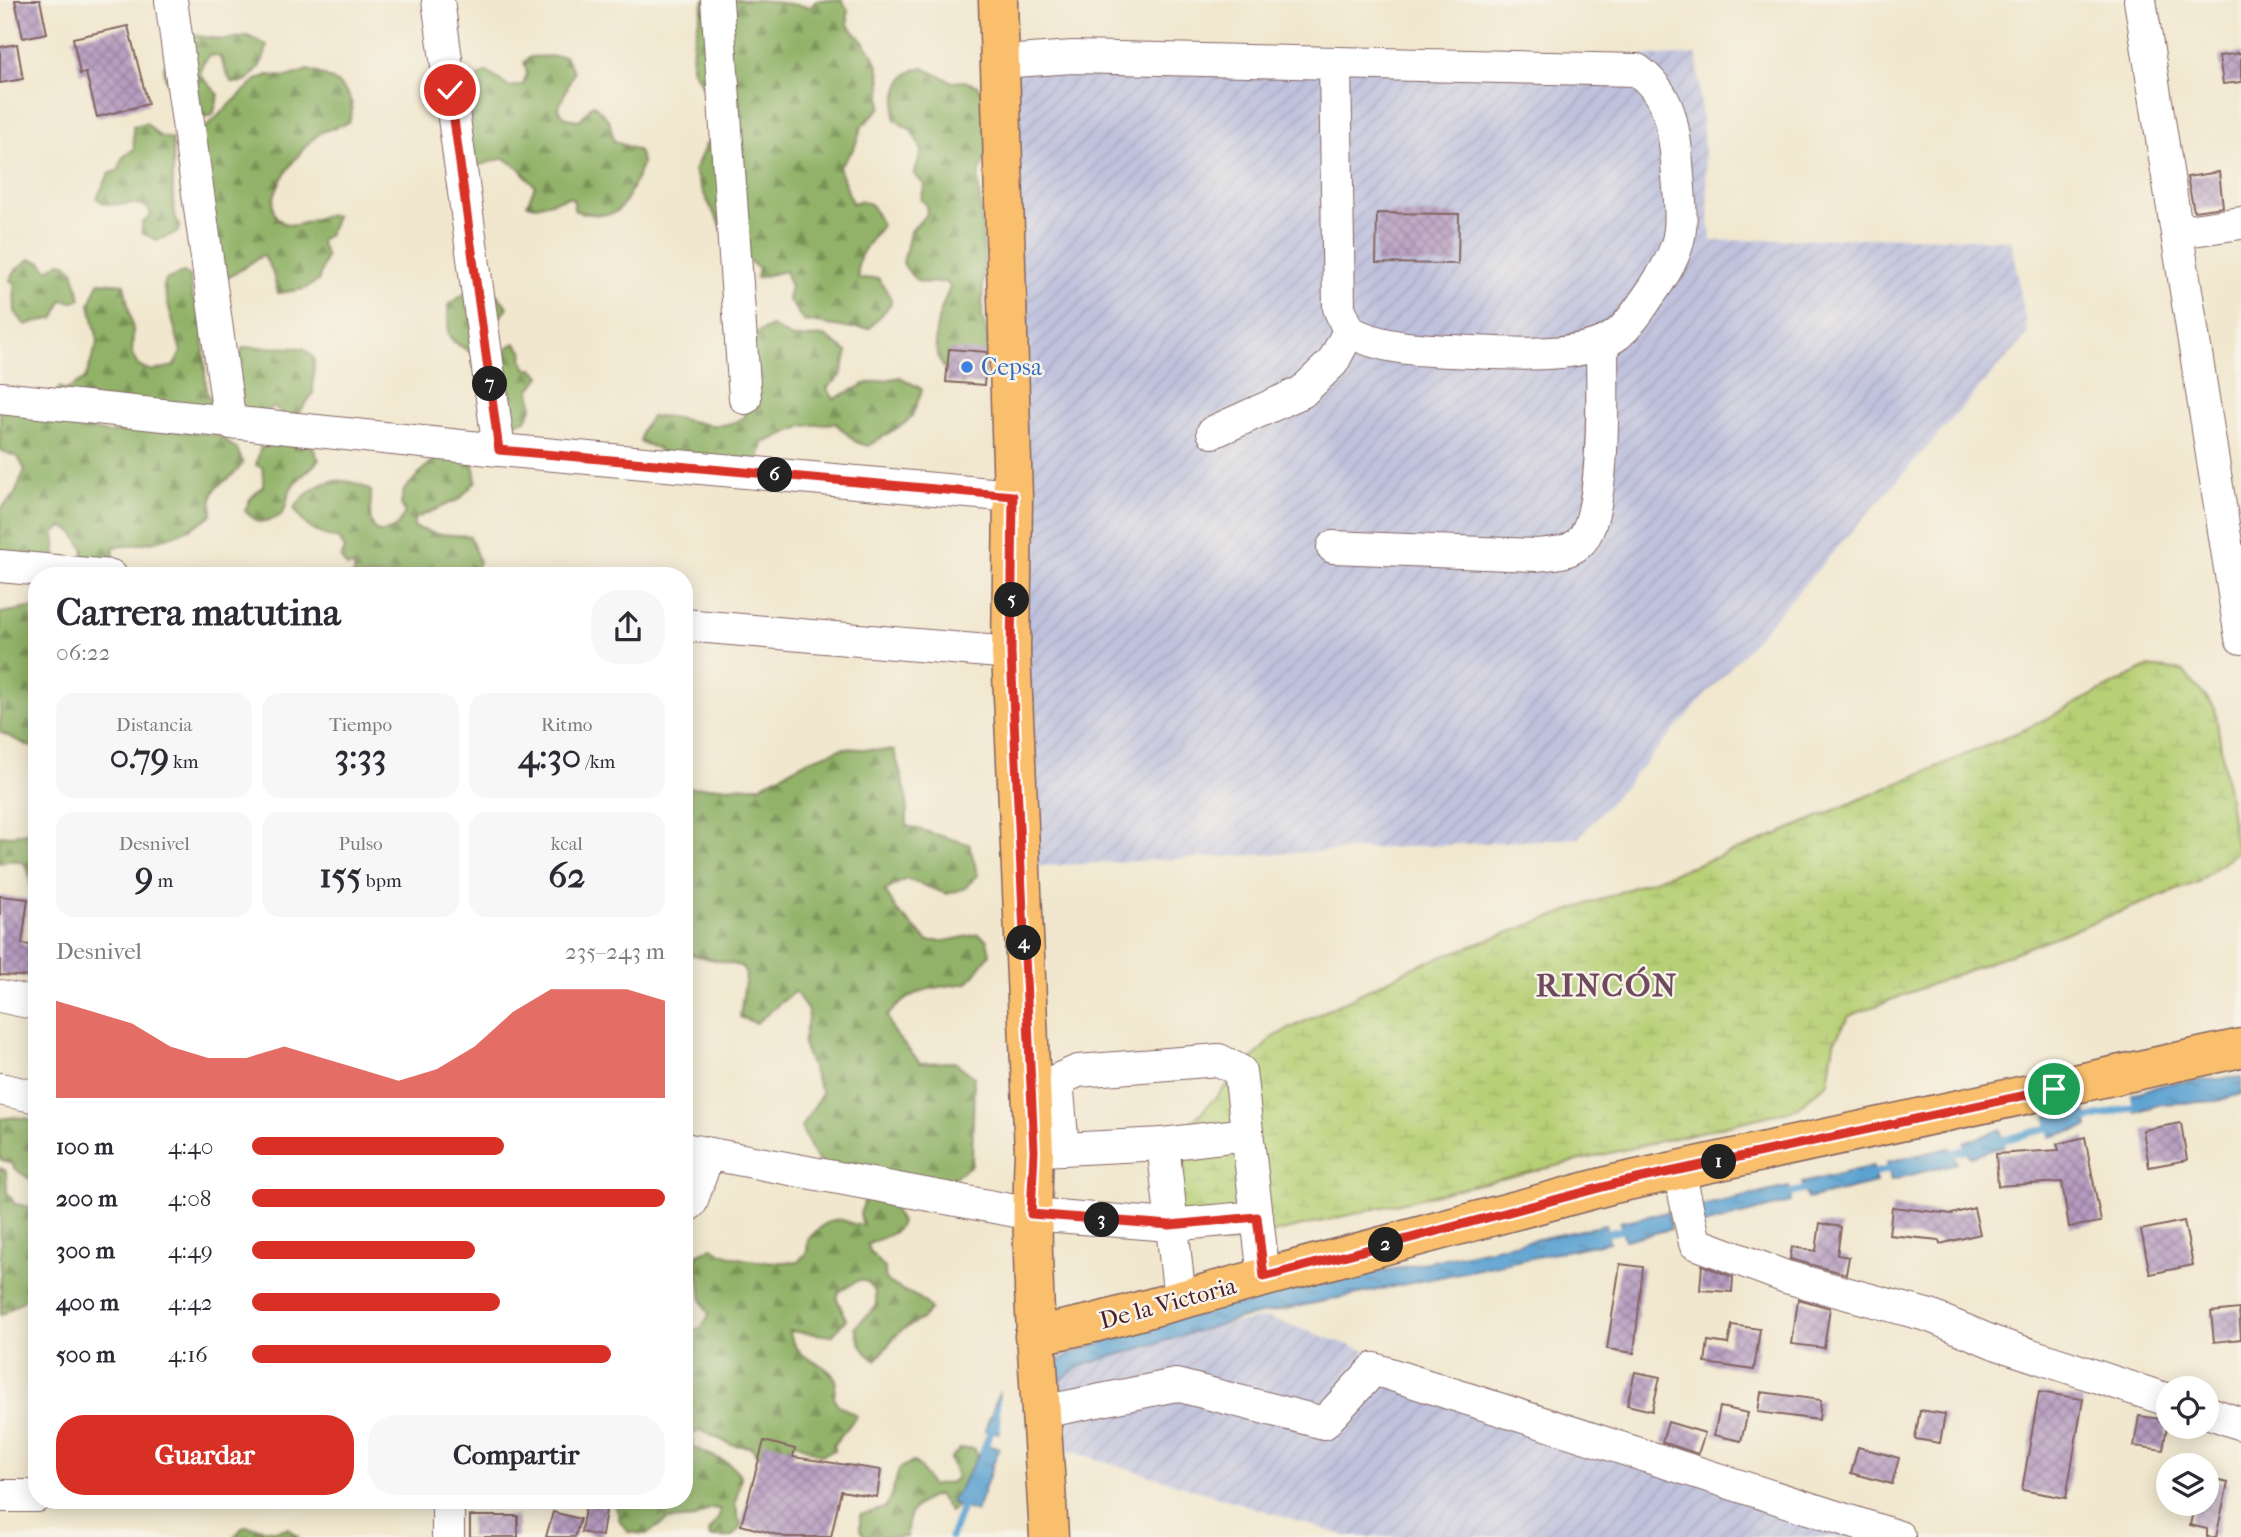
<!DOCTYPE html>
<html lang="es">
<meta charset="utf-8">
<style>
body{margin:0;font-family:"IM FELL French Canon",serif;background:#f7f7f7;color:#2b2b33;height:100vh;display:flex;flex-direction:column;font-size:26px;white-space:nowrap}
*{box-sizing:border-box;margin:0}
p{font-size:23px;color:#7c7c81}
.icon{flex:none;width:38px;height:38px;fill:none;stroke:currentColor;stroke-width:2;stroke-linecap:round;stroke-linejoin:round}
.map{position:relative;flex:1;overflow:hidden}
.side{position:absolute;left:28px;top:567px;width:665px;height:942px;display:flex;flex-direction:column;background:#fff;border-radius:28px;box-shadow:0 4px 18px #0003}
.side>*{flex:none}
.controls{position:absolute;left:2156px;top:1376px;display:grid;gap:14px}
.controls a{display:grid;place-items:center;width:63px;height:63px;border-radius:50%;background:#fff;box-shadow:0 4px 18px #0003;font-size:35px}
.pin{position:absolute;display:grid;place-items:center;width:60px;height:60px;color:#fff;margin:-30px;border:4px solid #fff;border-radius:50%;box-shadow:0 2px 7px #0007}
.km{position:absolute;width:35px;height:35px;margin:-18px;border-radius:50%;background:#222;color:#fff;font-size:19px;line-height:35px;text-align:center}
.round{display:grid;place-items:center;flex:none;width:74px;height:74px;border-radius:28px;background:#f7f7f7}
.headline{display:flex;align-items:center;justify-content:space-between;height:119px;padding:0 28px}
h1{font-size:38px;font-weight:800;line-height:52px}
.figures{display:grid;grid-template-columns:repeat(3,1fr);gap:10px;height:119px;padding:7px 28px}
.figures div{display:grid;align-content:center;border-radius:18px;background:#f7f7f7;text-align:center}
.figures b{font-size:35px;font-weight:800}
.figures small{font-size:19px;font-weight:400}
.figures p{font-size:19px}
.chart{height:196px;padding:14px 28px}
.chart p{display:flex;justify-content:space-between}
.chart svg{width:100%;height:126px;margin-top:7px;fill:#d93025;opacity:.7}
.action{display:flex;gap:14px;margin-top:auto;padding:14px 28px}
.action a{flex:1;height:80px;border-radius:28px;background:#d93025;color:#fff;font-size:28px;font-weight:800;line-height:80px;text-align:center}
.action a+a{background:#f7f7f7;color:#2b2b33}
ul{padding:0 28px;list-style:none;font-size:23px}
li{display:grid;grid-template-columns:112px 84px 1fr;align-items:center;height:52px}
li i{height:18px;border-radius:9px;background:#d93025}
.map>svg:first-child{display:block}
.industrial{fill:url(#industrial-furrows)}
.forest{fill:url(#forest-firs);stroke:#6e6849;stroke-width:2}
.wetland{fill:url(#wetland-marsh);stroke:#807850;stroke-width:2}
.water{fill:url(#water-ripples);stroke:#52607e;stroke-width:2}
.pier{fill:#f1e7ce}
.lines{fill:none;stroke-linecap:round;stroke-linejoin:round}
.stream{stroke:#5ba2d1;stroke-width:7}
.building{fill:url(#building-cross-hatch)}
.minor-casing{stroke:#846564;stroke-width:34}
.major-casing{stroke:#846564;stroke-width:41}
.minor{stroke:#fff;stroke-width:32}
.major{stroke:#f9bf6d;stroke-width:38}
.route-casing{stroke:#fff;stroke-width:14}
.route{stroke:#d93025;stroke-width:9}
.shop-dot{fill:#3f7fe0;stroke:#f7f3e8;stroke-width:2.5}
.labels{text-anchor:middle;dominant-baseline:central;stroke-width:5;stroke-linejoin:round;paint-order:stroke}
.shop-label{font-size:24px;fill:#366cbe;stroke:#f7f3e8;text-anchor:start}
.street-label{font-size:24px;fill:#4a1f2b;stroke:#f7f3e8}
.district-label{font-size:32px;font-weight:bold;letter-spacing:2px;fill:#6f4a5f;stroke:#f7f3e8}
</style>
<div class="map">
<svg width="2241" height="1537" viewBox="0 0 2241 1537">
<defs>
<pattern id="industrial-furrows" width="10" height="10" patternUnits="userSpaceOnUse" patternTransform="scale(1.75)"><rect width="10" height="10" fill="#c0c2dd"/><path d="M-1 1l2-2M0 10L10 0M9 11l2-2" fill="none" stroke="#a6a6be"/></pattern>
<pattern id="forest-firs" width="22" height="20" patternUnits="userSpaceOnUse" patternTransform="scale(1.75)"><rect width="22" height="20" fill="#91b267"/><path d="M5 1l3.5 6h-7zM16 11l3.5 6h-7z" fill="#789055"/></pattern>
<pattern id="wetland-marsh" width="20" height="14" patternUnits="userSpaceOnUse" patternTransform="scale(1.75)"><rect width="20" height="14" fill="#b7d076"/><path d="M1 5h8M5 5V1M11 12h8M15 12V8" fill="none" stroke="#9fb266"/></pattern>
<pattern id="water-ripples" width="26" height="14" patternUnits="userSpaceOnUse" patternTransform="scale(1.75)"><rect width="26" height="14" fill="#5ba2d1"/><path d="M2 4q2-2 4 0t4 0M15 11q2-2 4 0t4 0" fill="none" stroke="#4d83aa"/></pattern>
<pattern id="building-cross-hatch" width="8" height="8" patternUnits="userSpaceOnUse" patternTransform="scale(1.75)"><rect width="8" height="8" fill="#b59bc0"/><path d="M0 0l8 8M0 8l8-8" fill="none" stroke="#957e9c"/></pattern>
</defs>
<rect width="100%" height="100%" fill="#f7f3e8"/>
<filter id="ink" filterUnits="userSpaceOnUse"><feTurbulence type="fractalNoise" baseFrequency=".0143" numOctaves="2"/><feDisplacementMap in="SourceGraphic" scale="14" xChannelSelector="R" yChannelSelector="G"/><feConvolveMatrix kernelMatrix="1 2 1 2 8 2 1 2 1" color-interpolation-filters="sRGB"/></filter>
<filter id="wash" filterUnits="userSpaceOnUse"><feTurbulence type="fractalNoise" baseFrequency=".00686" numOctaves="4" result="noise"/><feDisplacementMap in="SourceGraphic" scale="28" xChannelSelector="R" yChannelSelector="G"/><feGaussianBlur stdDeviation="1.57" result="paint"/><feColorMatrix in="noise" values="0 0 0 0 0 0 0 0 0 0 0 0 0 0 0 0 0 1.4 0 .05"/><feComposite in="paint" operator="in"/></filter>
<g filter="url(#wash)">
<rect width="100%" height="100%" fill="#f1e7ce"/>
<!-- industrial -->
<g class="industrial">
<polygon points="1697,55 1711,241 1911,237 2011,240 2028,334 1578,838 1021,867 1001,62"/>
<polygon points="1268,1318 1926,1537 1349,1537 1057,1447 1050,1351"/>
</g>
<!-- forest -->
<g class="forest">
<path d="M 704,0 L 758,0 L 811,7 L 816,0 L 842,0 L 848,10 L 848,25 C 878,58 882,61 881,107 L 862,126 L 854,149 L 839,167 L 852,203 L 860,201 L 871,204 L 882,225 C 870,244 853,255 859,279 L 878,278 L 890,296 L 891,304 L 870,328 L 847,328 L 804,321 L 788,299 L 791,287 L 785,271 L 756,278 L 759,269 C 730,248 707,204 694,171 L 713,129 L 715,108 L 692,68 L 693,43 Z"/>
<path d="M 193,35 L 224,40 L 247,36 L 267,45 C 265,62 251,87 231,82 L 219,56 L 210,55 L 203,63 L 200,75 L 219,95 L 213,115 L 201,118 C 186,103 162,88 164,66 Z"/>
<path d="M 559,56 L 565,56 L 574,72 L 558,109 L 566,118 L 580,120 L 593,104 L 609,120 L 614,141 L 639,151 C 639,155 642,158 642,162 C 642,169 624,207 617,211 C 609,217 583,214 574,210 L 574,201 L 570,197 L 536,206 L 527,204 L 535,186 L 518,167 L 504,158 L 470,168 L 469,121 L 474,113 L 471,89 L 479,76 L 487,72 L 509,87 L 523,85 L 527,73 L 524,62 L 530,57 Z"/>
<path d="M 923,68 L 953,82 L 964,81 L 978,86 L 985,98 L 991,141 L 978,178 L 984,253 L 982,316 L 989,344 L 985,357 L 963,384 C 923,362 934,322 950,288 L 947,282 C 921,283 917,287 903,263 L 910,232 L 927,214 L 926,204 L 921,200 L 925,185 L 914,174 L 922,150 L 911,130 L 895,120 L 894,116 C 896,94 898,71 923,68 Z"/>
<path d="M 308,70 C 333,77 361,93 349,122 C 340,127 326,129 319,134 C 301,148 251,207 284,223 C 301,231 316,212 336,216 L 329,234 L 320,241 L 326,256 L 318,281 L 304,289 L 278,293 L 272,270 L 263,255 L 231,276 L 213,283 L 198,135 L 256,80 L 268,75 L 287,77 Z"/>
<path d="M 146,123 L 159,136 L 172,139 C 177,168 166,201 180,228 L 177,233 L 157,240 L 142,233 L 142,223 L 151,216 L 149,209 C 130,196 110,213 97,198 L 109,174 L 119,170 L 122,158 L 134,149 L 133,126 Z"/>
<polygon points="30,259 41,262 48,270 60,262 66,263 73,270 81,299 74,302 62,300 55,318 25,325 15,312 14,283 10,280 17,269"/>
<polygon points="184,272 190,276 192,297 202,311 206,391 214,406 54,396 60,387 66,390 85,379 98,341 90,304 99,282 124,284 133,330 132,354 138,366 153,371 174,366 181,352 163,285 166,280"/>
<path d="M 489,286 L 508,307 L 473,354 C 440,333 450,342 448,305 L 466,293 Z"/>
<path d="M 772,326 L 792,338 L 825,336 L 847,352 L 841,376 L 827,388 L 834,399 L 865,384 L 900,377 L 920,388 L 922,390 L 912,416 L 905,423 L 868,446 L 856,442 L 835,423 L 803,426 L 763,443 L 759,460 L 668,458 L 657,448 L 640,442 L 642,430 L 651,417 C 688,412 708,438 745,417 L 731,346 Z"/>
<polygon points="515,343 523,352 522,359 527,369 533,369 541,376 530,389 532,408 526,420 508,425 500,374 508,347"/>
<polygon points="251,347 303,348 314,358 313,393 298,415 285,416 274,407 265,412 236,409 236,362 243,348"/>
<path d="M 0,407 L 107,433 L 152,428 L 217,435 L 237,449 L 243,463 C 227,489 208,477 212,514 C 183,538 149,544 113,547 L 115,565 L 82,559 L 84,549 L 72,531 L 62,527 L 55,532 L 56,555 C 38,570 24,588 0,580 L 0,510 L 15,494 L 25,470 L 18,457 L 0,450 Z"/>
<path d="M 278,441 L 311,444 L 319,460 C 311,469 301,476 294,484 C 280,500 297,518 258,522 L 245,511 L 250,499 L 263,486 L 263,468 L 256,465 L 260,449 Z"/>
<path d="M 448,444 L 473,462 L 476,481 L 460,499 L 414,519 L 414,527 L 436,534 L 470,536 L 479,562 L 473,576 L 351,576 L 354,574 L 354,566 L 347,567 L 341,559 L 344,548 L 339,539 C 317,534 305,529 294,508 C 315,481 339,471 371,491 C 372,507 365,520 378,532 C 395,532 398,527 405,512 L 401,504 L 404,490 Z"/>
<polygon points="37,607 37,750 0,732 0,613"/>
<path d="M 843,748 L 894,751 L 907,796 L 907,826 L 969,844 L 978,875 L 966,888 L 947,894 L 906,879 L 885,891 L 897,911 L 928,941 L 945,941 L 979,934 L 987,940 L 990,954 L 968,983 C 931,988 914,987 887,1016 L 894,1033 L 920,1063 L 955,1062 L 974,1077 L 972,1165 L 943,1185 L 837,1180 L 815,1157 L 801,1127 L 822,1094 L 803,1044 L 809,1013 L 795,991 L 756,1023 L 740,1017 L 746,974 L 741,966 L 684,953 L 684,788 L 760,786 L 809,760 Z"/>
<path d="M 37,831 L 37,907 C 24,890 41,850 0,863 L 0,835 L 9,836 Z"/>
<polygon points="14,1117 37,1120 37,1184 14,1168 13,1164 0,1159 0,1119"/>
<path d="M 0,1168 L 6,1171 L 7,1192 L 15,1204 L 37,1208 L 37,1295 C 22,1298 14,1308 1,1315 Z"/>
<path d="M 886,1196 L 901,1222 C 896,1237 881,1237 868,1244 L 870,1252 L 885,1268 L 885,1279 C 901,1293 918,1292 931,1309 L 922,1319 L 900,1331 L 876,1360 C 862,1353 859,1341 855,1327 L 877,1306 L 875,1292 L 868,1282 L 859,1280 L 839,1292 L 837,1299 L 846,1319 L 832,1336 L 789,1331 C 802,1369 818,1354 836,1379 L 834,1397 L 837,1404 L 857,1416 L 833,1445 L 835,1450 L 821,1455 L 797,1443 L 760,1458 L 751,1447 L 732,1445 L 700,1430 L 692,1435 L 693,1446 C 710,1458 730,1458 741,1477 L 735,1504 L 741,1527 L 732,1537 L 710,1537 L 709,1532 L 719,1517 L 719,1509 L 711,1508 L 695,1518 L 668,1520 L 646,1534 L 628,1532 L 620,1521 L 614,1500 L 684,1500 L 684,1333 L 701,1328 L 709,1315 L 702,1301 L 699,1277 L 695,1274 L 697,1255 L 712,1247 C 735,1263 770,1262 798,1262 L 807,1252 L 808,1239 C 817,1231 828,1217 842,1220 C 851,1222 852,1226 863,1225 L 860,1215 L 865,1199 Z"/>
<path d="M 974,1448 L 984,1468 L 961,1502 L 950,1512 L 938,1495 C 915,1502 906,1513 907,1537 L 864,1537 L 860,1529 L 860,1515 L 885,1508 L 890,1501 L 899,1469 L 913,1461 L 919,1466 L 931,1486 L 952,1482 L 957,1477 L 950,1459 L 960,1449 Z"/>
<polygon points="244,1526 276,1531 288,1528 298,1537 234,1537"/>
</g>
<!-- wetland -->
<polygon class="wetland" points="2147,667 2183,671 2215,708 2237,852 2198,882 1849,1016 1834,1042 1828,1083 1796,1109 1227,1244 1176,1237 1149,1194 1169,1146 1273,1037 1416,966 1764,840 2028,728"/>
<!-- water -->
<g class="water">
<polygon points="2241,1077 2241,1094 2217,1101 2161,1104 2130,1114 2126,1096 2169,1083"/>
<polygon points="2084,1106 2088,1127 2046,1138 2041,1118"/>
<polygon points="2001,1129 2004,1146 1970,1157 1964,1143"/>
<polygon points="1950,1148 1957,1163 1891,1180 1887,1162"/>
<polygon points="1873,1166 1876,1183 1807,1199 1802,1183"/>
<polygon points="1789,1187 1791,1202 1696,1227 1691,1208"/>
<polygon points="1668,1212 1671,1229 1625,1240 1620,1222"/>
<polygon points="1605,1225 1609,1242 1242,1318 1080,1366 1058,1382 1056,1363 1077,1351 1210,1307"/>
<polygon points="1003,1383 1008,1434 985,1430"/>
<polygon points="984,1445 999,1448 976,1512 951,1503"/>
</g>
<!-- pier -->
<g class="pier">
<polygon points="2130,1091 2135,1116 2130,1118 2122,1096"/>
<polygon points="2045,1114 2050,1141 2046,1142 2042,1140 2038,1118"/>
<polygon points="1003,1380 1006,1383 1012,1433 1009,1437 1001,1436 999,1383"/>
</g>
<g class="lines">
<!-- stream -->
<g class="stream">
<polyline points="2078,1121 2137,1106"/>
<polyline points="1996,1142 2053,1127"/>
<polyline points="1945,1155 1975,1147"/>
<polyline points="1868,1175 1897,1167"/>
<polyline points="1782,1195 1812,1188"/>
<polyline points="1600,1235 1630,1228"/>
<polyline points="983,1451 994,1423"/>
<polyline points="951,1537 965,1499"/>
</g>
</g>
<g id="blocks">
<!-- building -->
<g class="building">
<polygon points="15,0 40,0 47,33 23,38"/>
<polygon points="128,26 148,104 97,117 86,73 80,74 73,38"/>
<polygon points="17,44 23,79 0,83 0,47"/>
<polygon points="2241,53 2241,82 2223,84 2219,56"/>
<polygon points="2219,172 2223,207 2194,211 2187,177"/>
<polygon points="1377,213 1459,214 1458,264 1376,263"/>
<polygon points="949,349 987,352 984,385 946,382"/>
<polygon points="0,896 28,899 22,944 37,946 37,977 0,975"/>
<polygon points="2181,1123 2187,1160 2149,1167 2143,1130"/>
<polygon points="2085,1137 2101,1222 2069,1227 2062,1182 1998,1186 1996,1154 2059,1150 2057,1144"/>
<polygon points="1892,1207 1952,1214 1974,1208 1980,1234 1940,1244 1939,1240 1889,1235"/>
<polygon points="2184,1221 2193,1265 2150,1274 2141,1230"/>
<polygon points="1820,1223 1841,1227 1837,1255 1849,1257 1846,1274 1790,1259 1792,1247 1816,1251"/>
<polygon points="1620,1264 1643,1267 1634,1353 1607,1349"/>
<polygon points="1702,1265 1733,1277 1732,1292 1700,1290"/>
<polygon points="1798,1299 1830,1308 1824,1348 1792,1344"/>
<polygon points="2239,1309 2241,1339 2214,1342 2211,1312"/>
<polygon points="1732,1325 1760,1329 1754,1370 1705,1363 1708,1341 1728,1344"/>
<polygon points="1635,1372 1660,1377 1652,1411 1627,1405"/>
<polygon points="1761,1392 1821,1400 1819,1420 1758,1412"/>
<polygon points="2039,1392 2083,1399 2066,1498 2022,1490"/>
<polygon points="1720,1407 1748,1413 1741,1441 1714,1435"/>
<polygon points="1920,1410 1945,1414 1940,1443 1915,1439"/>
<polygon points="2139,1416 2168,1420 2163,1450 2134,1446"/>
<polygon points="1668,1422 1705,1433 1698,1454 1662,1442"/>
<polygon points="764,1441 795,1449 793,1457 881,1470 877,1497 841,1491 831,1537 785,1537 741,1525"/>
<polygon points="1858,1447 1899,1458 1892,1484 1851,1473"/>
<polygon points="2207,1478 2228,1483 2216,1537 2207,1537 2207,1529 2190,1525 2195,1503 2207,1503"/>
<polygon points="586,1502 607,1504 602,1536 581,1532"/>
<polygon points="553,1512 580,1519 575,1537 546,1537"/>
<rect x="470" y="1516" width="48" height="21"/>
</g>
</g>
</g>
<g filter="url(#ink)">
<use href="#blocks" fill-opacity="0" stroke="#846564" stroke-width="2"/>
<g class="lines">
<!-- minor casing -->
<g class="minor-casing">
<g id="minor">
<polyline points="171,0 230,423"/>
<polyline points="438,0 499,450"/>
<polyline points="717,0 745,398"/>
<polyline points="2140,0 2241,638"/>
<path d="M 1001,62 L 1073,57 L 1637,70 C 1670,94 1674,126 1677,163 C 1682,230 1688,241 1648,297 C 1639,310 1630,324 1618,334 C 1586,359 1512,354 1473,352 C 1432,350 1385,351 1349,331 L 1339,308 L 1335,65"/>
<polyline points="2179,232 2241,223"/>
<polyline points="0,398 499,450 1013,496"/>
<polyline points="1213,432 1302,392 1333,362 1349,331"/>
<path d="M 1333,547 L 1536,555 C 1552,553 1570,554 1581,541 C 1607,512 1602,384 1602,343"/>
<polyline points="0,566 111,576"/>
<polyline points="684,625 1011,653"/>
<polyline points="0,996 37,1004"/>
<polyline points="0,1089 37,1097"/>
<polyline points="1163,1144 1247,1134"/>
<polyline points="684,1149 1031,1214 1170,1225 1257,1217"/>
<polyline points="1063,1149 1057,1080 1078,1071 1219,1060 1240,1071 1264,1277"/>
<polyline points="1042,1150 1163,1144 1180,1300"/>
<polyline points="1679,1170 1695,1243 1786,1277 1930,1316 1995,1343 2168,1400"/>
<polyline points="684,1208 691,1203 708,1154"/>
<polyline points="1042,1412 1176,1385 1324,1423 1374,1369 1899,1537"/>
<polyline points="2207,1412 2241,1424"/>
<polyline points="0,1496 37,1496"/>
<polyline points="448,1537 448,1500"/>
</g>
</g>
<!-- major casing -->
<g class="major-casing">
<g id="major">
<path d="M 998,0 L 1013,496 L 1011,653 L 1034,1151 C 1028,1280 1042,1408 1049,1537"/>
<polyline points="1034,1336 1094,1323 1614,1184 2241,1048"/>
</g>
</g>
<!-- minor -->
<use href="#minor" class="minor"/>
<!-- major -->
<use href="#major" class="major"/>
</g>
</g>
<g class="lines" filter="url(#ink)">
<!-- route casing -->
<g class="route-casing">
<polyline id="route" points="450,90 499,450 1013,496 1011,653 1034,1151 1031,1214 1170,1225 1257,1217 1264,1277 1614,1184 2054,1089"/>
</g>
<!-- route -->
<use href="#route" class="route"/>
</g>
<!-- markers -->
<circle class="shop-dot" cx="967" cy="367" r="7"/>
<g class="labels">
<!-- shop labels -->
<g class="shop-label">
<text x="981" y="367">Cepsa</text>
</g>
<!-- street labels -->
<g class="street-label">
<text transform="translate(1168 1303) rotate(-15)">De la Victoria</text>
</g>
<!-- district labels -->
<g class="district-label">
<text x="1607" y="985">RINCÓN</text>
</g>
</g>
</svg>
<div class="controls">
<a><svg class="icon" aria-label="locate" viewBox="0 0 24 24"><circle cx="12" cy="12" r="6"/><path d="M12 2v4M12 18v4M2 12h4M18 12h4"/></svg></a>
<a><svg class="icon" aria-label="layers" viewBox="0 0 24 24"><path d="M12 4l9 5-9 5-9-5zM3 14l9 5 9-5"/></svg></a>
</div>
<div class="pin" style="left:2054px;top:1089px;background:#1e9e55"><svg class="icon" aria-label="arrive" viewBox="0 0 24 24"><path d="M6 21V4h12l-3 4 3 4H6"/></svg></div>
<div class="pin" style="left:450px;top:90px;background:#d93025"><svg class="icon" aria-label="check" viewBox="0 0 24 24"><path d="M5 12l5 5 9-10"/></svg></div>
<b class="km" style="left:1719px;top:1162px">1</b>
<b class="km" style="left:1386px;top:1245px">2</b>
<b class="km" style="left:1102px;top:1220px">3</b>
<b class="km" style="left:1024px;top:943px">4</b>
<b class="km" style="left:1012px;top:600px">5</b>
<b class="km" style="left:775px;top:475px">6</b>
<b class="km" style="left:490px;top:384px">7</b>
<section class="side">
<div class="headline"><div><h1>Carrera matutina</h1><p>06:22</p></div><a class="round"><svg class="icon" aria-label="share" viewBox="0 0 24 24"><path d="M12 15V3M7 8l5-5 5 5M5 13v7h14v-7"/></svg></a></div>
<div class="figures">
<div><p>Distancia</p><b>0.79<small> km</small></b></div>
<div><p>Tiempo</p><b>3:33</b></div>
<div><p>Ritmo</p><b>4:30<small> /km</small></b></div>
</div>
<div class="figures">
<div><p>Desnivel</p><b>9<small> m</small></b></div>
<div><p>Pulso</p><b>155<small> bpm</small></b></div>
<div><p>kcal</p><b>62</b></div>
</div>
<div class="chart"><p><span>Desnivel</span>235–243 m</p>
<svg viewBox="0 0 160 44" preserveAspectRatio="none"><path d="M0 44V10L10 14L20 18L30 26L40 30L50 30L60 26L70 30L80 34L90 38L100 34L110 26L120 14L130 6L140 6L150 6L160 10V44z"/></svg>
</div>
<ul>
<li><b>100 m</b>4:40<i style="width:61%"></i></li>
<li><b>200 m</b>4:08<i style="width:100%"></i></li>
<li><b>300 m</b>4:49<i style="width:54%"></i></li>
<li><b>400 m</b>4:42<i style="width:60%"></i></li>
<li><b>500 m</b>4:16<i style="width:87%"></i></li>
</ul>
<div class="action"><a>Guardar</a><a>Compartir</a></div>
</section>
</div>
